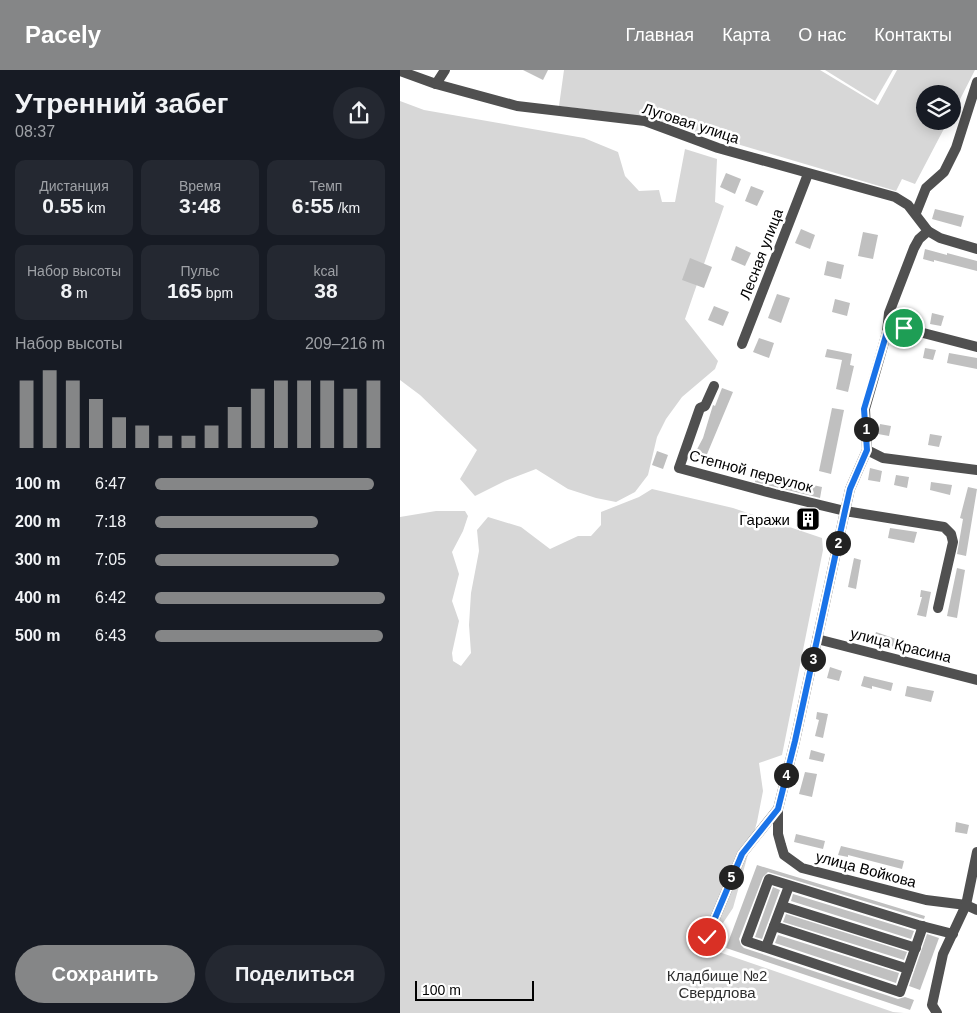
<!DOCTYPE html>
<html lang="ru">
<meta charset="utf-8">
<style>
body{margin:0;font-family:Helvetica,sans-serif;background:#242831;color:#f1f3f6;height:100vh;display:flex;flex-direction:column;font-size:19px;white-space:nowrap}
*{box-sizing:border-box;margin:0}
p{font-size:16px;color:#9ea1a6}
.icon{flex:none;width:28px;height:28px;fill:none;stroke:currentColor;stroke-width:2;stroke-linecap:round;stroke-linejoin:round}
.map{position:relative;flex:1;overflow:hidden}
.drawer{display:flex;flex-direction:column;background:#171b24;width:400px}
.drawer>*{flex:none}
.controls{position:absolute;left:516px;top:15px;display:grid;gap:10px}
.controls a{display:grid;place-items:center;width:45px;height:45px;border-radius:50%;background:#171b24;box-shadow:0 2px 12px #0003;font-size:25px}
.scale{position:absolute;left:15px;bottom:12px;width:119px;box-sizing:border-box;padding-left:5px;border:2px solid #000;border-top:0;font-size:14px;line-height:18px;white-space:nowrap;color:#000;-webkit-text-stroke:4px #fff;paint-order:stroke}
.pin{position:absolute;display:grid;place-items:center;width:42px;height:42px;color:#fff;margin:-21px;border:2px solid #fff;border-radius:50%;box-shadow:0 1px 5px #0007}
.km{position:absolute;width:25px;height:25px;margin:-12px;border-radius:50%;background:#222;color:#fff;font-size:14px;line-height:25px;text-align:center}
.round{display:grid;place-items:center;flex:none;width:52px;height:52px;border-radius:26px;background:#242831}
.overview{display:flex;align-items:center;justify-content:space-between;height:85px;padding:0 15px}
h1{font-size:28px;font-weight:700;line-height:38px}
.stats{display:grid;grid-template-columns:repeat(3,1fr);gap:8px;height:85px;padding:5px 15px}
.stats div{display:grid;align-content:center;border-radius:10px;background:#242831;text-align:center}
.stats b{font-size:21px;font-weight:700}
.stats small{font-size:14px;font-weight:400}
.stats p{font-size:14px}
.chart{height:140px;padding:10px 15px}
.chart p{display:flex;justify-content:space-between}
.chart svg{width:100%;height:90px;margin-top:5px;stroke:#858687;stroke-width:6}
.cta{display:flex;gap:10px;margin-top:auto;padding:10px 15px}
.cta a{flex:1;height:58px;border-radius:30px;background:#858687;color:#fff;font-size:20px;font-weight:700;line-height:58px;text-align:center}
.cta a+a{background:#242831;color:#f1f3f6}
ul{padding:0 15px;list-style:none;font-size:16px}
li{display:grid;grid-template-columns:80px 60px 1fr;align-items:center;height:38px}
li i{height:12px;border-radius:6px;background:#858687}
header{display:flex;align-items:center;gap:30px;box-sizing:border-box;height:70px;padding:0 25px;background:#858687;color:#fff}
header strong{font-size:24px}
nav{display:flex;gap:28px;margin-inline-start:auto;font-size:18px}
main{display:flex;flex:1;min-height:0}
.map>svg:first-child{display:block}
.green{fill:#d7d7d7}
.building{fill:#c0c0c0}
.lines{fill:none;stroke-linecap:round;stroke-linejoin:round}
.minor{stroke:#505050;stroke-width:10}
.route-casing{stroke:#fff;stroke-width:10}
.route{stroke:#1a73e8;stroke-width:6}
.labels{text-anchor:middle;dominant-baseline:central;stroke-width:5;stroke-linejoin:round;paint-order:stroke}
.street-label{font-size:15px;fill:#000;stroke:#fff}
.poi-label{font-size:15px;fill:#000;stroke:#fff;text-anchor:end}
.park-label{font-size:15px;fill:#2e2e2e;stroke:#fff}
</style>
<header>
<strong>Pacely</strong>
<nav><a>Главная</a><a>Карта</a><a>О нас</a><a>Контакты</a></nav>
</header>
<main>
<section class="drawer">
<div class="overview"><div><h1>Утренний забег</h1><p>08:37</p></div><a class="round"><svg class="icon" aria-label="share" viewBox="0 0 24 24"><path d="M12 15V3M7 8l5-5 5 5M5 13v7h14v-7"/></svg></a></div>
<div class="stats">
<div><p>Дистанция</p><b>0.55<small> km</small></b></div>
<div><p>Время</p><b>3:48</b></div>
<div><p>Темп</p><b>6:55<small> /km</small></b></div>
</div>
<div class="stats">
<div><p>Набор высоты</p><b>8<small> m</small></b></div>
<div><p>Пульс</p><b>165<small> bpm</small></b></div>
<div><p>kcal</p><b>38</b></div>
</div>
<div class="chart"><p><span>Набор высоты</span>209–216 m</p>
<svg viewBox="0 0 160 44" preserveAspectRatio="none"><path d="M5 44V11M15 44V6M25 44V11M35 44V20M45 44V29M55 44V33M65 44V38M75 44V38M85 44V33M95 44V24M105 44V15M115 44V11M125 44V11M135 44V11M145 44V15M155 44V11"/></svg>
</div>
<ul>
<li><b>100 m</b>6:47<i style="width:95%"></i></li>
<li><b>200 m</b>7:18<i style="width:71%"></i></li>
<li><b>300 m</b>7:05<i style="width:80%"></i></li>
<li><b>400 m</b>6:42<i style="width:100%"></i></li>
<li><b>500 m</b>6:43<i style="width:99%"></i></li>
</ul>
<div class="cta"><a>Сохранить</a><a>Поделиться</a></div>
</section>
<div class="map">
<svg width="577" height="943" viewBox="0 0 577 943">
<rect width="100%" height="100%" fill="#fff"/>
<!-- green -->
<g class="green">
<polygon points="164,0 420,0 478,35 497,0 575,0 553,43 552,24 525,24 525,51 548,51 515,114 502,109 496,121 246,47 159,36"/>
<polygon points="425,0 493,0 475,31"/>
<polygon points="0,31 24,40 184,68 218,82 225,106 239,121 259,120 262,132 275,132 285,79 317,89 315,132 324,136 285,249 318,291 315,299 282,327 266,349 257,367 248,405 235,422 216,432 196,428 168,419 136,399 105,411 75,426 60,409 77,380 20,325 0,310"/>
<polygon points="252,419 333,438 422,468 423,480 382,685 359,693 363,721 357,752 333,838 313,868 316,881 493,942 504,943 0,943 0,447 36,441 65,441 68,446 63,461 52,482 59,504 52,531 59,551 52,583 53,591 61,596 71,583 69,555 71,523 79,481 77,460 88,447 121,457 150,479 178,466 191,466 201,455 201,442 239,427"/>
</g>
<!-- building -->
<g class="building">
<polygon points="123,0 148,0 143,10"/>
<polygon points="326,103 341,109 335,124 320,117"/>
<polygon points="351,116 364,121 357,136 345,131"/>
<polygon points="535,139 564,146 561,157 532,149"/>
<polygon points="401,159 415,165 410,179 395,173"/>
<polygon points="463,162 478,165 473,189 458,186"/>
<polygon points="336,176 351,183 345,196 331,190"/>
<polygon points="525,179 547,185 547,183 577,191 577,201 534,190 534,192 523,189"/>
<polygon points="290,188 312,197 304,218 282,210"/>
<polygon points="427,191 444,195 441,209 424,205"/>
<polygon points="377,224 390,228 381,253 368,248"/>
<polygon points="435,229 450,233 447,246 432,242"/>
<polygon points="314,236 329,242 323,256 308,250"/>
<polygon points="532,243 544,246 541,256 530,254"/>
<polygon points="359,268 374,273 369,288 353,282"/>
<polygon points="525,278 536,280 533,290 523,288"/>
<polygon points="427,279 452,284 450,295 454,296 448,322 436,319 442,290 425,287"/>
<polygon points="549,283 577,288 577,299 547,293"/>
<polygon points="322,318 333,322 305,389 294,385 303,368 313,335 315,336"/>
<polygon points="432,338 444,340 431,404 419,401"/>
<polygon points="480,354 491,356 489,366 478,364"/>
<polygon points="530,364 542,366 539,377 528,375"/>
<polygon points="257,381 268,385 263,399 252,395"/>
<polygon points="470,398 482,401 480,412 468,410"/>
<polygon points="357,403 422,417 420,428 355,412"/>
<polygon points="496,405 509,407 507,418 494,415"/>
<polygon points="531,412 552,415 550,425 530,420"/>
<polygon points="568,417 577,419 566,486 557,484 563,449 560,448"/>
<polygon points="400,442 418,447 415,457 397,451"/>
<polygon points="490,458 517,462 514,473 488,468"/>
<polygon points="454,488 461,490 456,519 448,517"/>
<polygon points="557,498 565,500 557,548 547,546"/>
<polygon points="521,520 531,522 526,547 517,545 522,527 520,527"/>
<polygon points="476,562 496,569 494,577 473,571"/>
<polygon points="430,597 442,601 439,611 427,608"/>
<polygon points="464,606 493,613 491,621 472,616 472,619 461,616"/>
<polygon points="507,616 534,621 531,632 505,626"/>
<polygon points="417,642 428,644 423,668 415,666 419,650 416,649"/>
<polygon points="411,680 425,684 423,692 409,689"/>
<polygon points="405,702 417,704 412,727 399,724"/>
<polygon points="556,752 569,755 567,764 555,762"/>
<polygon points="396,764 425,771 423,779 394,772"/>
<polygon points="441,776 504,791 502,799 448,785 448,787 438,785"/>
<polygon points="357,795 525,846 524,849 520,848 368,802 363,807 339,869 341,875 344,878 498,929 505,927 514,930 510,940 326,878"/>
<polygon points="373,817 380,820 362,869 355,867"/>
<polygon points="393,824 514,861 511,869 391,831"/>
<polygon points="386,844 507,882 504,890 383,852"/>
<polygon points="527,864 539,868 520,920 509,916"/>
<polygon points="378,865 499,903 496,913 375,873"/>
</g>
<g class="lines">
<!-- minor -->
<g class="minor">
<polyline points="0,1 36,14 117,36 245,51 318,78 495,127 508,135 528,161 540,168 577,179"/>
<polyline points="36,14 45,0"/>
<polyline points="516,143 526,118 544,102 556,78 577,12"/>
<polyline points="487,262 504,258 577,277"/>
<polyline points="342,274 408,104"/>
<polyline points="314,316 305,336 300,338 279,398 375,424 445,441 450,419 467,380 465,339 487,262 489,243 514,178 519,169 528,161"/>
<polyline points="467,380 483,388 577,400"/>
<polyline points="538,538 553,472 551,464 544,457 445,441 395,671 378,739 378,764 381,775 384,785 402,798 526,830 566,835 577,840"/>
<polyline points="417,569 577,610"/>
<polyline points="382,836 516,878"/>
<polyline points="374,856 508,899"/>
<polyline points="523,856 500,922 346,871 369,809 518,855 553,864"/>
<polyline points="307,867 342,784 377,740"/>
<polyline points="366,877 389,816"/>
<polyline points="537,943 532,935 543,884 566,835 577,782"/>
</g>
</g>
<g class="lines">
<!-- route casing -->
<g class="route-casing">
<polyline id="route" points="307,867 342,784 378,739 395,671 445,441 450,419 467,380 464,339 487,262 504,258"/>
</g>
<!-- route -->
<use href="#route" class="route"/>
</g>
<!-- icons -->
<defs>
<g id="building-square" transform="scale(1.25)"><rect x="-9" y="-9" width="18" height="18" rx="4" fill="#000" stroke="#fff"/><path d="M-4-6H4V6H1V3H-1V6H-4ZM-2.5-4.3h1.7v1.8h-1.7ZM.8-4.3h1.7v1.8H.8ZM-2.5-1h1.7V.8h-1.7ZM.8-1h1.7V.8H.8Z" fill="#fff"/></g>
</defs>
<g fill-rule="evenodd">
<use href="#building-square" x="408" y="449"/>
</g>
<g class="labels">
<!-- street labels -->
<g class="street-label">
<text transform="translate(291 53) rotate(18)">Луговая улица</text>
<text transform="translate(361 184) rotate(-69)">Лесная улица</text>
<text transform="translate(351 401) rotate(15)">Степной переулок</text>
<text transform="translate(501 575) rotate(14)">улица Красина</text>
<text transform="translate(466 799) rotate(15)">улица Войкова</text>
</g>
<!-- poi labels -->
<g class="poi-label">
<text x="390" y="449">Гаражи</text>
</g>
<!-- park labels -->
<g class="park-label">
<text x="317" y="905">Кладбище №2<tspan x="317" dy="17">Свердлова</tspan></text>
</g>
</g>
</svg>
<div class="controls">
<a><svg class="icon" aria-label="layers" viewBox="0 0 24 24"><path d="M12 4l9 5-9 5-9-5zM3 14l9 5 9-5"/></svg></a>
</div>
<div class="scale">100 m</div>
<div class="pin" style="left:504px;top:258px;background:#1e9e55"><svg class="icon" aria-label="arrive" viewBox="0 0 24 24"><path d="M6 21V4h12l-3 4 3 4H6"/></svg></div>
<div class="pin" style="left:307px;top:867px;background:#d93025"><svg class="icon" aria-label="check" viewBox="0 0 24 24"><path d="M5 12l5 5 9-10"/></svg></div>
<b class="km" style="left:466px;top:359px">1</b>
<b class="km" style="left:438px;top:473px">2</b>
<b class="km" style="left:413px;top:589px">3</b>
<b class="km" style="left:386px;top:705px">4</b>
<b class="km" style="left:331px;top:807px">5</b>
</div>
</main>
